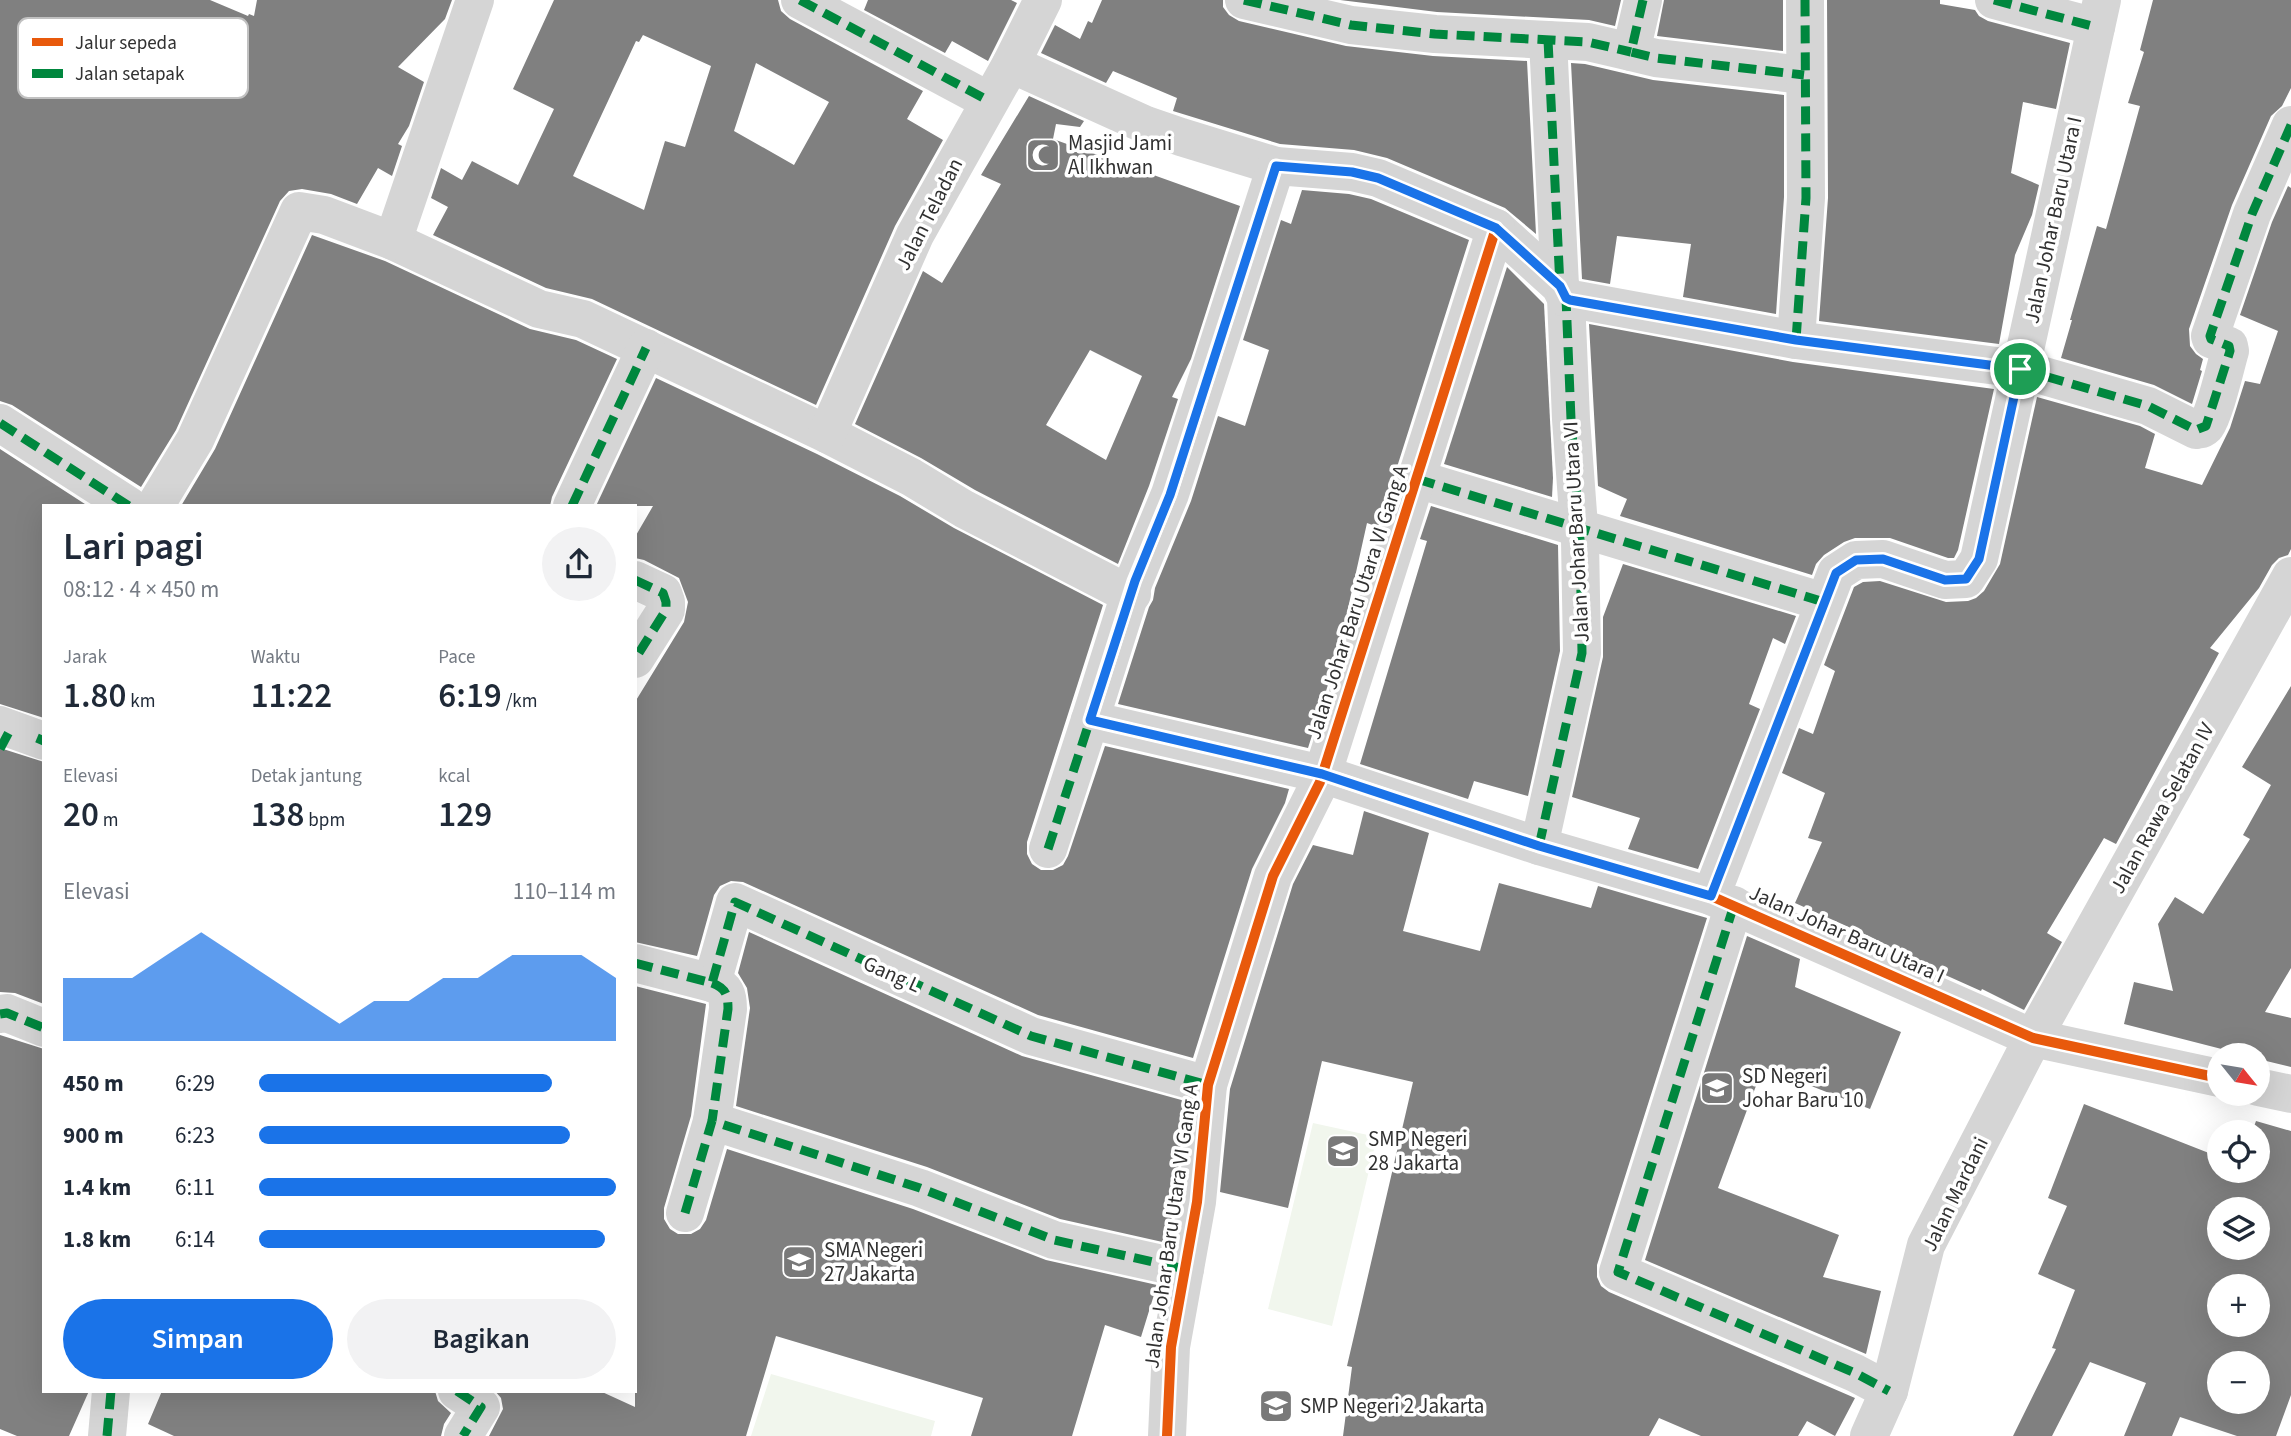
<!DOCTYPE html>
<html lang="id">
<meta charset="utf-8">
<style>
body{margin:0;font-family:"Source Sans 3",sans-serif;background:#f2f2f3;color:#1f2937;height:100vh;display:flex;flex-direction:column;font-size:26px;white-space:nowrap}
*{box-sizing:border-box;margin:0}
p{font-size:23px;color:#747a83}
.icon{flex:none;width:38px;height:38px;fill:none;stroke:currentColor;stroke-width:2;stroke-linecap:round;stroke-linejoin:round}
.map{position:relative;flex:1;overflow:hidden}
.panel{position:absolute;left:42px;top:504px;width:595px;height:889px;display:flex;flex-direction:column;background:#fff;border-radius:0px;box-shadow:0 7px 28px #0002}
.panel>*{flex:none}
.needle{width:46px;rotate:120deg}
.buttons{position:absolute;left:2207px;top:1043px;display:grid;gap:14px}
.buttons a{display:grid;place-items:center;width:63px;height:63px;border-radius:50%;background:#fff;box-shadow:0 7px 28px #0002;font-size:35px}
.pin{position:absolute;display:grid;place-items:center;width:60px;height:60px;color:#fff;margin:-30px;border:4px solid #fff;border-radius:50%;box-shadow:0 2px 7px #0007}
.round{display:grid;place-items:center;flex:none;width:74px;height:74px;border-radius:37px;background:#f2f2f3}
.headline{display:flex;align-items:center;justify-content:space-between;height:119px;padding:0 21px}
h1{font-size:38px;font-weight:600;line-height:52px}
.metrics{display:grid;grid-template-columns:repeat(3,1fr);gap:10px;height:119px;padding:7px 21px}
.metrics div{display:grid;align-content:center}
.metrics b{font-size:35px;font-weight:600}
.metrics small{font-size:19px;font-weight:400}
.metrics p{font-size:19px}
.chart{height:196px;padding:14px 21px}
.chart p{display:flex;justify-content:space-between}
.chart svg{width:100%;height:126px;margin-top:7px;fill:#1a73e8;opacity:.7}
.button{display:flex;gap:14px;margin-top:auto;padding:14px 21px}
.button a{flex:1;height:80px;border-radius:42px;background:#1a73e8;color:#fff;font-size:28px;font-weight:600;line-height:80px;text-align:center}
.button a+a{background:#f2f2f3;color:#1f2937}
ul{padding:0 21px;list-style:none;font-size:23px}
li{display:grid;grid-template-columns:112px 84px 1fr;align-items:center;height:52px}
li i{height:18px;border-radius:9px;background:#1a73e8}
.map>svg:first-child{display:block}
.green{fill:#f1f6ed}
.building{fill:#808080;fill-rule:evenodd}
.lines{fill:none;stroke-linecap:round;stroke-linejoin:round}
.minor{stroke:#d5d5d5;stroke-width:38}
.quiet{stroke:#00873e;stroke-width:9;stroke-dasharray:18 9;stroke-linecap:butt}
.cycleway-casing{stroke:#fff;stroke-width:15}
.cycleway{stroke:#e8590c;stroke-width:10}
.route-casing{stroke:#fff;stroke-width:14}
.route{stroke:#1a73e8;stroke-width:9}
.labels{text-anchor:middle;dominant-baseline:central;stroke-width:7;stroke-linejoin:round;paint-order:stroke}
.poi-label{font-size:21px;fill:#313131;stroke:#fff;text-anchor:start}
.street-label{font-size:21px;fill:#313131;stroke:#fff}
.key{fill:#fff;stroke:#c1c1c1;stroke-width:2}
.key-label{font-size:19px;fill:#313131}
</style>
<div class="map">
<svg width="2291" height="1436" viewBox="0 0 2291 1436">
<rect width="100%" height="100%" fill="#fff"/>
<!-- green -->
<g class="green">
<polygon points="1313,1123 1377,1137 1332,1326 1268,1309"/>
<polygon points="771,1374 935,1421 931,1436 751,1436"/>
</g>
<!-- building -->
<g class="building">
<polygon points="0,0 210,0 248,16 249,14 254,16 257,0 452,0 445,19 398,67 424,82 409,126 398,144 402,146 392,176 378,168 357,204 331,194 302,189 289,191 280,201 176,430 141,487 12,405 0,401"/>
<path d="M 554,0 L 778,0 L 781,11 L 790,19 L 923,91 L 907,119 L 943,140 L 895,226 L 816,405 L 592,299 L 546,288 L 433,235 L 448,207 L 431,198 L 441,168 L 462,180 L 472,161 L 518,185 L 554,109 L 513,89 ZM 643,35 L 711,66 L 685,147 L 665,141 L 644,210 L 573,176 L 636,41 L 639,42 ZM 756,63 L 829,102 L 794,165 L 734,131 Z"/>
<polygon points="868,0 1011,0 1017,3 988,61 952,41 945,53 864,10"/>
<polygon points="1102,0 1223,0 1223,7 1229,15 1239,21 1346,46 1433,56 1527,61 1536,234 1505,208 1387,158 1354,150 1280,144 1173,111 1177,98 1113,71 1106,83 1041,53 1055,25 1080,39 1088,21 1092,23"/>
<polygon points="1340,0 1621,0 1615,26 1589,20 1437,12"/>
<polygon points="1664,0 1783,0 1783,51 1657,36"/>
<polygon points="1827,0 1940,0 1940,4 1975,10 1979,16 1988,21 2070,43 2056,109 2023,102 2011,173 2039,185 2032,215 2015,255 1999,344 1819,321 1828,198"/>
<polygon points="2153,0 2291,0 2291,88 2282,106 2271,116 2232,205 2189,329 2190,346 2196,354 2203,359 2200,370 2202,371 2192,404 2154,385 2061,358 2072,320 2070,320 2097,226 2106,229 2140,106 2128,103 2144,52 2140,50"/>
<polygon points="1571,63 1585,64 1653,80 1784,95 1784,197 1776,314 1683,297 1691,244 1617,236 1610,284 1582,279"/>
<path d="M 1029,96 L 1084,121 L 1080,127 L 1056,124 L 1053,139 L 1240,206 L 1191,359 L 1172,397 L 1178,399 L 1149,486 L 1118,564 L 975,490 L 921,458 L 855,424 L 923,271 L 942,283 L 1001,184 L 981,175 ZM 1090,350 L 1142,376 L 1106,460 L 1046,425 Z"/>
<polygon points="2288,186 2291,188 2291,549 2288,555 2279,558 2272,565 2259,588 2210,648 2219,653 2116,844 2104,838 2047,933 2062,942 2024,1010 1982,989 1981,991 1932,969 1871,937 1795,903 1822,842 1808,838 1825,793 1782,773 1799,728 1813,734 1835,671 1824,665 1854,587 1863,582 1880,581 1946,602 1968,601 1976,598 1984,591 2000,564 2037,397 2140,426 2155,434 2145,468 2202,485 2230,428 2245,381 2260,384 2278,331 2240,315 2272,222"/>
<polygon points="1302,190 1349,194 1371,199 1469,240 1378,527 1367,523 1338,653 1308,748 1118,704 1149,607 1153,600 1155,588 1191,501 1218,416 1245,426 1269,350 1243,340 1281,220 1291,224"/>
<polygon points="312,235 385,261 530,329 576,340 617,359 552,497 550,506 181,506 215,449"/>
<polygon points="1507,267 1544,304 1553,478 1552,497 1444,464"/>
<polygon points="1589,324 1793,362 1994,389 1958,550 1954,558 1948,558 1890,538 1855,538 1844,542 1824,555 1816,564 1812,575 1620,516 1627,499 1598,486"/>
<polygon points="656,378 817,454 900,496 954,528 1103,605 1027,842 1027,854 1032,864 1041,870 1053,870 1063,865 1068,856 1105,746 1289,789 1285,803 1252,869 1193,1058 1038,1015 743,882 731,881 720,886 714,895 697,956 635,942 635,702 684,622 688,602 679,578 644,560 635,558 635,537 653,506 596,506"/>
<polygon points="0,449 88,506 44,506 44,718 0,704"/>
<polygon points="1431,506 1558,545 1560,651 1528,796 1474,781 1468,799 1360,764 1427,541 1420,539"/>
<polygon points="1623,564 1796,616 1785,644 1773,638 1749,704 1760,709 1698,869 1628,849 1640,818 1572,797 1603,657 1603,617"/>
<polygon points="2291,686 2291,968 2265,1012 2291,1018 2291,1067 2258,1059 2258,1055 2245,1055 2124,1024 2134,982 2173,991 2158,924 2175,897 2203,914 2250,839 2243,835 2271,785 2242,767"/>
<polygon points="0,748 44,762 44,1004 15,993 0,992"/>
<polygon points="1364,811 1429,833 1403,931 1480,951 1499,883 1591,908 1598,886 1707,918 1597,1265 1597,1277 1601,1286 1609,1292 1855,1398 1835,1436 1807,1421 1798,1436 1701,1436 1659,1418 1649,1436 1343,1436 1352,1367 1347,1366 1413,1082 1322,1061 1288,1208 1220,1192 1230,1089 1293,884 1313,845 1353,855"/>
<polygon points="749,932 1022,1056 1185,1101 1175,1199 1167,1243 1060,1219 927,1167 736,1106 750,1008 747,988 738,973"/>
<polygon points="1747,936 1800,959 1795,987 1901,1032 1870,1109 1763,1067 1718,1188 1839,1235 1823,1277 1881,1291 1866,1354 1645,1260"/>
<polygon points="635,986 706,1004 691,1116 664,1208 664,1219 670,1229 678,1234 691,1234 700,1229 706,1220 727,1149 913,1209 1046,1260 1157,1285 1141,1337 1105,1325 1072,1436 971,1436 983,1398 776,1336 746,1436 489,1436 503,1409 501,1398 495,1391 600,1391 635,1407"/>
<polygon points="0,1035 44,1049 44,1391 89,1391 69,1436 17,1436 0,1429"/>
<path d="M 2084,1104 L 2219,1157 L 2219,1171 L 2258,1171 L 2258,1132 L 2252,1132 L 2256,1121 L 2291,1131 L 2291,1395 L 2276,1436 L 2237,1436 L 2180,1417 L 2172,1436 L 2124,1436 L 2146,1383 L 2090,1362 L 2052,1436 L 2013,1436 L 2056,1349 L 2052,1348 L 2075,1290 L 2038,1274 L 2067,1206 L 2048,1198 ZM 2219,1209 L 2258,1209 L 2258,1248 L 2219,1248 ZM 2219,1286 L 2258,1286 L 2258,1325 L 2219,1325 ZM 2219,1363 L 2258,1363 L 2258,1402 L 2219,1402 Z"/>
<polygon points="162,1391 435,1391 438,1401 451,1413 444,1424 441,1436 174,1436 148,1424"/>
</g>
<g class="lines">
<!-- minor -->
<g class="minor">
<polyline points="800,0 989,101"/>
<polyline points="1244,0 1351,25 1435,34 1588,42 1631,52"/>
<polyline points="1643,0 1631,52 1656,58 1804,75"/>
<polyline points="1994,0 2096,27"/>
<polyline points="1548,40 1560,286"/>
<polyline points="1011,64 1146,125 1181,137 1276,166 1352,172 1378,178 1496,228 1560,286 1566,298 1571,419 1580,540 1582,653 1539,846"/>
<polyline points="1276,166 1170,494 1134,581 1090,720 1322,774 1539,846 1711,896 2033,1038 2219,1078"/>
<polyline points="393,241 539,309 583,319 827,434 911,477 964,509 1123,591 1132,594"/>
<path d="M 1566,298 L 1796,340 L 2020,369 L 2148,406 L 2196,430 C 2201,429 2202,430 2206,426 C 2215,413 2225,368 2230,351 L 2229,346 L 2211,339 L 2210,336 L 2252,214 L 2291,125"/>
<polyline points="1796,340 1806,198 1805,0"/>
<polyline points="0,423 129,506"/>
<polyline points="827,434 915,235 1011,64 1043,0"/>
<polyline points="1417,479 1824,602"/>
<polyline points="155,506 195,440 299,211 324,215 393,241 475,0"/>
<polyline points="572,506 646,348"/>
<polyline points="635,580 663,593 666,602 666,610 635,659"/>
<polyline points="0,725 44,741"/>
<polyline points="1048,849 1090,720"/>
<polyline points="1711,896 1836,573 1856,560 1883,559 1945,580 1966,579 1979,559 2102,0"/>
<polyline points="1734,905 1618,1272 1855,1373 1889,1391"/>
<polyline points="635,963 712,983 735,902 1031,1036 1208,1085"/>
<path d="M 712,983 C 726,988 728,995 728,1009 L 712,1121"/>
<polyline points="0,1014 7,1013 44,1028"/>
<polyline points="2258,1087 2291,1094"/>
<polyline points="685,1213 712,1121 920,1188 1054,1240 1185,1269"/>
<polyline points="457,1391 481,1407 463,1436"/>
<polyline points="107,1436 111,1391"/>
<polyline points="1167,1436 1171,1347 1197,1202 1208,1085 1273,876 1320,782 1496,228"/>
<polyline points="1869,1436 1889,1391 1926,1245 2033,1038 2291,576"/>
</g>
<!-- quiet -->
<g class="quiet">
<polyline points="800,0 989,101"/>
<polyline points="1244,0 1351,25 1435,34 1588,42 1631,52"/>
<polyline points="1643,0 1631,52 1656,58 1804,75"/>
<polyline points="1994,0 2096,27"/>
<polyline points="1548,40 1560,286"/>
<polyline points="1796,340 1806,198 1805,0"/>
<polyline points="0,423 129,506"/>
<polyline points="1417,479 1824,602"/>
<polyline points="572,506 646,348"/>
<polyline points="635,580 663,593 666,602 666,610 635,659"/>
<polyline points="37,738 44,741"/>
<polyline points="0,749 10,730"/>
<polyline points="1539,846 1582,653 1580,540 1571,419 1566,298"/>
<polyline points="1048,849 1090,720"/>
<polyline points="1711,896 1836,573 1856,560 1883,559 1945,580 1966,579 1979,559 2020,369 2148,406 2196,430 2206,426 2230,351 2229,346 2211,339 2210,336 2252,214 2291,125"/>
<polyline points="1734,905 1618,1272 1855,1373 1889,1391"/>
<polyline points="635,963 712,983 735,902 1031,1036 1208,1085"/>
<path d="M 712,983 C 726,988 728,995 728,1009 L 712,1121"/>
<polyline points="0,1014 7,1013 44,1028"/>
<polyline points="685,1213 712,1121 920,1188 1054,1240 1185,1269"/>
<polyline points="457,1391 481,1407 463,1436"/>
<polyline points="107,1436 111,1391"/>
</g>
<!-- cycleway casing -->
<g class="cycleway-casing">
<g id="cycleway">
<polyline points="1276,166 1170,494 1134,581 1090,720 1322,774 1539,846 1711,896 2033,1038 2219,1078"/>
<polyline points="1167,1436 1171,1347 1197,1202 1208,1085 1273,876 1320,782 1496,228"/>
</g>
</g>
<!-- cycleway -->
<use href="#cycleway" class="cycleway"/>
</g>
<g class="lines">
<!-- route casing -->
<g class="route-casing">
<polygon id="route" points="1276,166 1352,172 1378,178 1496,228 1560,286 1566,298 1570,300 1796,340 2020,369 1979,559 1966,579 1945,580 1883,559 1856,560 1836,573 1711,896 1539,846 1322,774 1090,720 1135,581 1170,495"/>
</g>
<!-- route -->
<use href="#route" class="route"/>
</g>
<!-- icons -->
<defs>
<g id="mosque-square" transform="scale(1.75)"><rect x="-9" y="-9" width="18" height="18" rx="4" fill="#797979" stroke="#fff"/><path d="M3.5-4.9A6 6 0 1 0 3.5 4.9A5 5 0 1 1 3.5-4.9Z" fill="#fff"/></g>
<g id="school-square" transform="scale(1.75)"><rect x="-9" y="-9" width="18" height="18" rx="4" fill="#797979" stroke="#fff"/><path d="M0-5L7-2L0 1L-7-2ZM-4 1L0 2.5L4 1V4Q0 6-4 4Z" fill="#fff"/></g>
</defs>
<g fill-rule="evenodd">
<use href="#mosque-square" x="1043" y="155"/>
<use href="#school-square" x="1717" y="1088"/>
<use href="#school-square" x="1343" y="1151"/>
<use href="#school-square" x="799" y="1262"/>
<use href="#school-square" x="1276" y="1406"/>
</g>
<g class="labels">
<!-- poi labels -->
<g class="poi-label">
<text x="1068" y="143">Masjid Jami<tspan x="1068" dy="24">Al Ikhwan</tspan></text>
<text x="1742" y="1076">SD Negeri<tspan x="1742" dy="24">Johar Baru 10</tspan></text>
<text x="1368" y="1139">SMP Negeri<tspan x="1368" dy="24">28 Jakarta</tspan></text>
<text x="824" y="1250">SMA Negeri<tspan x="824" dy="24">27 Jakarta</tspan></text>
<text x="1300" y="1406">SMP Negeri 2 Jakarta</text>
</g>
<!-- street labels -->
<g class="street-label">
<text transform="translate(929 214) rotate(-63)">Jalan Teladan</text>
<text transform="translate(2053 220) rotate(-78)">Jalan Johar Baru Utara I</text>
<text transform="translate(1576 532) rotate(-93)">Jalan Johar Baru Utara VI</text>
<text transform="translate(1357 602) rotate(-72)">Jalan Johar Baru Utara VI Gang A</text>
<text transform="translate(2162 808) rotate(-61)">Jalan Rawa Selatan IV</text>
<text transform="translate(1847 934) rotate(24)">Jalan Johar Baru Utara I</text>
<text transform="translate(892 974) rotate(24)">Gang L</text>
<text transform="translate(1955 1194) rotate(-64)">Jalan Mardani</text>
<text transform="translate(1171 1226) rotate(-82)">Jalan Johar Baru Utara VI Gang A</text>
</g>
</g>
<!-- legend -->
<rect x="18" y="18" width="230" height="80" rx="10" class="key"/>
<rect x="32" y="38" width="31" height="8" fill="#e8590c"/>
<rect x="32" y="69" width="31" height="9" fill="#00873e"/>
<g class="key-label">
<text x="75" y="49">Jalur sepeda</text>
<text x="75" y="80">Jalan setapak</text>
</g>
</svg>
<div class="buttons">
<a><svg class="needle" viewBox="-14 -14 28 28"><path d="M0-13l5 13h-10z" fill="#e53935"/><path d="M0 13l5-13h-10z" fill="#747a83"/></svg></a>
<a><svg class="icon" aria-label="locate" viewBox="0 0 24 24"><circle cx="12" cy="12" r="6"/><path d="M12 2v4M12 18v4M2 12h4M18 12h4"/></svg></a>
<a><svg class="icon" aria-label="layers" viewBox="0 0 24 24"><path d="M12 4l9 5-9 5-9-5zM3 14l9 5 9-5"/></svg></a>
<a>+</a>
<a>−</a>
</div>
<div class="pin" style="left:2020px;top:369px;background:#1e9e55"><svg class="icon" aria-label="arrive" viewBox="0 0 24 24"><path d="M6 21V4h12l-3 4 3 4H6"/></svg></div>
<section class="panel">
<div class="headline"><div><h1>Lari pagi</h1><p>08:12 · 4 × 450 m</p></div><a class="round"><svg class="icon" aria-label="share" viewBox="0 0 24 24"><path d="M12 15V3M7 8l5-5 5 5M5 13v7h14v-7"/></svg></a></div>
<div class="metrics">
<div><p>Jarak</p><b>1.80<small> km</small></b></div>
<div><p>Waktu</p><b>11:22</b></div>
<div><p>Pace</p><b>6:19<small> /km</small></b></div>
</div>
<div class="metrics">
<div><p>Elevasi</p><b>20<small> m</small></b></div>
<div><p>Detak jantung</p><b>138<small> bpm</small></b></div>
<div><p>kcal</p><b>129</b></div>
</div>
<div class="chart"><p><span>Elevasi</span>110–114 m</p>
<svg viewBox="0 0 160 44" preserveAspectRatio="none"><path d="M0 44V22L10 22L20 22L30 14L40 6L50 14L60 22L70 30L80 38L90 30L100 30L110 22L120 22L130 14L140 14L150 14L160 22V44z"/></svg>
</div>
<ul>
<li><b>450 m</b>6:29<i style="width:82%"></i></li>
<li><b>900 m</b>6:23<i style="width:87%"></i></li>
<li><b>1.4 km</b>6:11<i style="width:100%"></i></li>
<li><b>1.8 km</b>6:14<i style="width:97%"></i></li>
</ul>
<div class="button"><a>Simpan</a><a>Bagikan</a></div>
</section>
</div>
